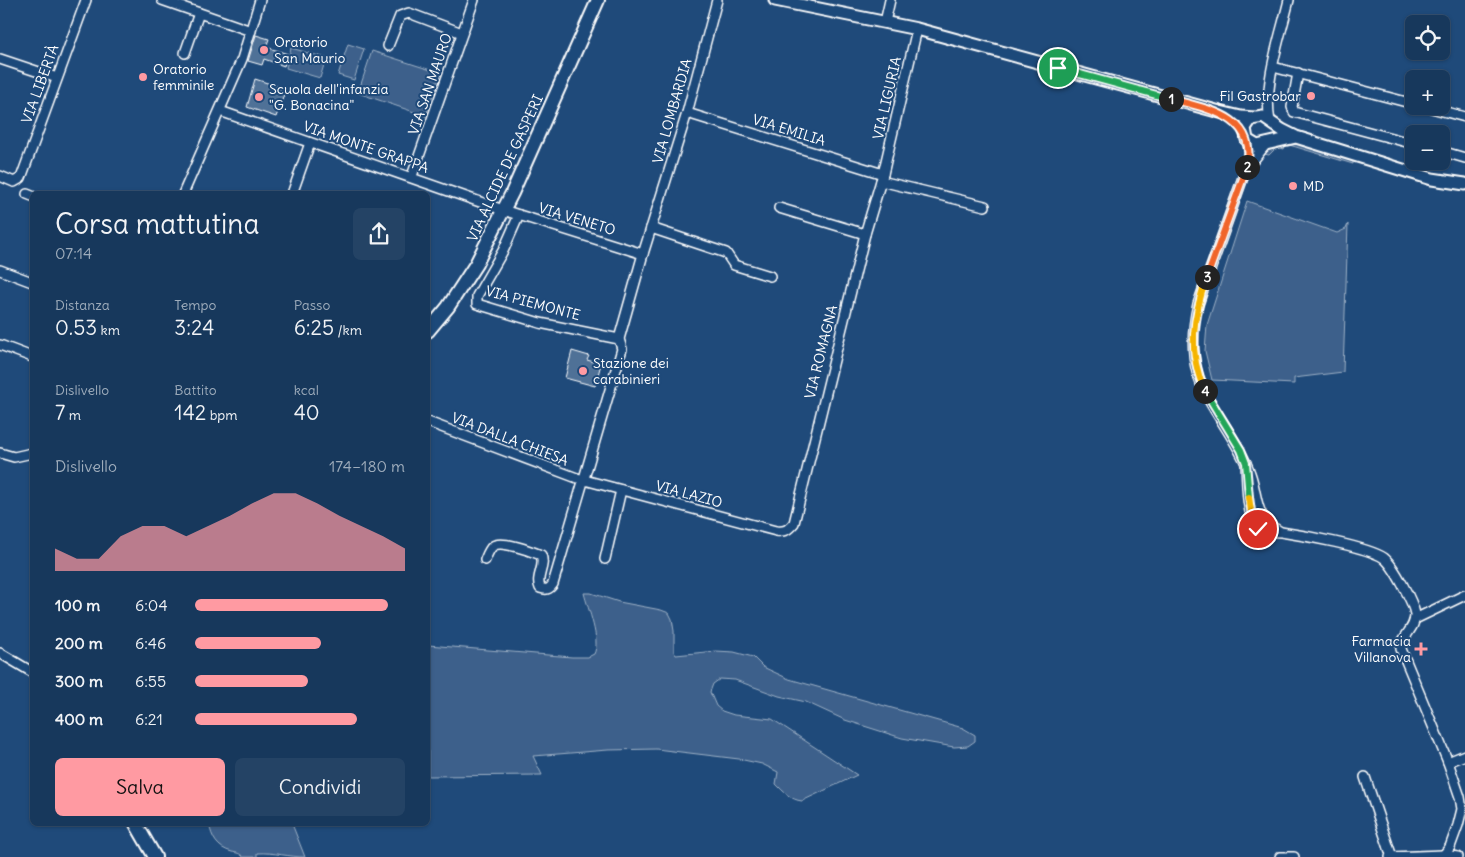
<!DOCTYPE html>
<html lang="it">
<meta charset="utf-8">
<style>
body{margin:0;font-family:Delius,sans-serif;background:#244365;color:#f1f3f6;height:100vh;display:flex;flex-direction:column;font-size:19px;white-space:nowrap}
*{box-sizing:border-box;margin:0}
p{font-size:16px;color:#9eacbb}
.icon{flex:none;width:28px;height:28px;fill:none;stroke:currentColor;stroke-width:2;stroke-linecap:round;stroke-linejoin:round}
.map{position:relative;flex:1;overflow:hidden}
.drawer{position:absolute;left:30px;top:191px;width:400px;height:635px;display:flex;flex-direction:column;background:#17385c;border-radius:8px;box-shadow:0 1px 4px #0004,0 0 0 1px #365272}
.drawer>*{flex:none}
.buttons{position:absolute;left:1405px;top:15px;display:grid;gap:10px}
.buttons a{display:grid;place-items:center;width:45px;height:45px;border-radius:8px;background:#17385c;box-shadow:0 1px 4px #0004,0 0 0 1px #365272;font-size:25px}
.pin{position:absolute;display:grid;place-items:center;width:42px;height:42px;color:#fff;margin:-21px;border:2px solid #fff;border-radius:50%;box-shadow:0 1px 5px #0007}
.km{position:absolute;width:25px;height:25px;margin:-12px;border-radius:50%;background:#222;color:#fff;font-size:14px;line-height:25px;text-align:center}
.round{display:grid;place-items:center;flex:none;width:52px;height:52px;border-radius:8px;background:#244365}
.summary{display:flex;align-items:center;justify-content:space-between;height:85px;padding:0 25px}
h1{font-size:28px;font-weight:600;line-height:38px}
.stats{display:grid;grid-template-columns:repeat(3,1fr);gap:8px;height:85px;padding:5px 25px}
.stats div{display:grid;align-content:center}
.stats b{font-size:21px;font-weight:600}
.stats small{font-size:14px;font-weight:400}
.stats p{font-size:14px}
.chart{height:140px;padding:10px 25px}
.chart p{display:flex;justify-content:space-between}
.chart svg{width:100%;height:90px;margin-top:5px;fill:#ff9aa2;opacity:.7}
.button{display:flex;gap:10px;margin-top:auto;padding:10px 25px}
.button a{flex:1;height:58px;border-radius:8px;background:#ff9aa2;color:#111;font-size:20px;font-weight:600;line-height:58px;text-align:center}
.button a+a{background:#244365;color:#f1f3f6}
ul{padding:0 25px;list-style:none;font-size:16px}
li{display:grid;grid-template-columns:80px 60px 1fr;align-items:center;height:38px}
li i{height:12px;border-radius:6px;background:#ff9aa2}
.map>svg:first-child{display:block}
.green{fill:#3c618b;stroke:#9eb0c5}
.building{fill:#507197;stroke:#fff}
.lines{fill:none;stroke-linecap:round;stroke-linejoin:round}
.minor-casing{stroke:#fff;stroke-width:12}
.tertiary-casing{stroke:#fff;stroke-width:15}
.secondary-casing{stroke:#fff;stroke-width:16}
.minor{stroke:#1f4a7a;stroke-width:9}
.tertiary{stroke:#1f4a7a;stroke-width:11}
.secondary{stroke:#1f4a7a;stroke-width:12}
.split-1-casing{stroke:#fff;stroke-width:10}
.split-2-casing{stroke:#fff;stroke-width:10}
.split-3-casing{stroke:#fff;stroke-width:10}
.split-4-casing{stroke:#fff;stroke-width:10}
.split-5-casing{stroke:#fff;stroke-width:10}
.split-6-casing{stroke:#fff;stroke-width:10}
.split-1{stroke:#22a559;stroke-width:6}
.split-2{stroke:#f0652b;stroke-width:6}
.split-3{stroke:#f0652b;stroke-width:6}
.split-4{stroke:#f5b400;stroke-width:6}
.split-5{stroke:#22a559;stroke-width:6}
.split-6{stroke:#f5b400;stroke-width:6}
.poi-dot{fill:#ff9aa2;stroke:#1f4a7a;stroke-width:2}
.labels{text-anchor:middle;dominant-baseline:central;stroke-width:4;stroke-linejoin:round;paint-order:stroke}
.poi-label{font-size:14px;fill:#fff;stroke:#1f4a7a;text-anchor:start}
.street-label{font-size:14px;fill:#fff;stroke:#1f4a7a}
</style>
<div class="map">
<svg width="1465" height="857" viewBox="0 0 1465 857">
<rect width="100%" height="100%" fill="#1f4a7a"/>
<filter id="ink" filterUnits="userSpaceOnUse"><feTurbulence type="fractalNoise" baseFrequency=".02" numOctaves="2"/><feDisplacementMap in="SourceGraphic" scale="10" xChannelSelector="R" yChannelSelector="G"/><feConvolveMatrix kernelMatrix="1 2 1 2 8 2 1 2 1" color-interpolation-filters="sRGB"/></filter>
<g filter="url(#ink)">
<!-- green -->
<g class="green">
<polygon points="348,44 364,49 354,80 338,75"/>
<polygon points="291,48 326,58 320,78 286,68"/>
<polygon points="372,51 440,73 426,116 358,93"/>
<path d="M 1294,143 L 1306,144 L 1353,161 L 1353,164 L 1286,144 L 1284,149 L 1277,147 L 1269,155 L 1264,154 C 1273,147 1282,144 1294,143 Z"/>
<polygon points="1247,201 1337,233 1346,229 1348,224 1343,372 1294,378 1294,384 1212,380 1205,351 1207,325"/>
<path d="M 584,593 L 591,593 L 619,602 L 661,610 L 669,613 L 672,619 L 674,631 L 674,652 L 676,655 L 716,651 L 734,652 L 753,657 L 763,667 L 789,679 L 963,728 L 975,735 L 975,741 L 968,746 L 954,747 L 902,738 L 845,720 L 806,702 L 779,696 L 735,680 L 720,679 L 713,684 L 710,692 L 716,706 L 722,711 L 734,715 L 772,719 L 857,775 L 802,801 C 791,800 784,792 776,784 L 778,772 L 762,764 L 739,759 L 656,749 L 608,750 L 533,756 L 542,775 L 428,776 L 428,645 L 572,657 L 588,657 L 594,654 C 601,640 588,609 584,593 Z"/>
<path d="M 209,824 L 292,824 L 305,857 C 289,857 274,852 257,853 L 257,857 L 243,857 C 240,853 237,853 232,852 C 217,848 212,838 209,824 Z"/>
</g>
<!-- building -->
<g class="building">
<polygon points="256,35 269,39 266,47 288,54 284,66 264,59 262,65 248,61"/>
<polygon points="255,79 286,89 276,117 247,107"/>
<polygon points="572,351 589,356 587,360 601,364 595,386 565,378"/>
</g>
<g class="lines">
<!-- minor casing -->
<g class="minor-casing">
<g id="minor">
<polyline points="162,0 251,31"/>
<polyline points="885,22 890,0"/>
<polyline points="388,46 400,16 409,13 462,33"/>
<polyline points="185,53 199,13"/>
<polyline points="0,59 57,78"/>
<polyline points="1273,67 1414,104"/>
<polyline points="1298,73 1292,107 1294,112 1414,144"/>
<polyline points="1424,106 1465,117"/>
<polyline points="220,111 503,210 643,254"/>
<polyline points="687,113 883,174"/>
<path d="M 1270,122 C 1263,84 1280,38 1289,0"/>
<path d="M 1247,140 L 1250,153 L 1246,169 L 1198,304 C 1193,326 1191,349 1197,372 C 1207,407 1237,437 1250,473 C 1259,498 1253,516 1279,531"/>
<polyline points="1441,151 1465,158"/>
<polyline points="1248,167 1267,143"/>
<polyline points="0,176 14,182 21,178 86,0"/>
<polyline points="412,176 474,0"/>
<polyline points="881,181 985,206"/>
<polyline points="27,194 32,196"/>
<polyline points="183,194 242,59 260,0"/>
<polyline points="292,194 310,143"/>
<polyline points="779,208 865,234"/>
<polyline points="519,215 504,249 477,296 477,304 540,323 619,339"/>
<polyline points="651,228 726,253 734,265 770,276"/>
<polyline points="0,270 32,282"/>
<polyline points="0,345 32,357"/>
<path d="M 428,422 L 577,478 L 776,531 C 785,532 788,530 794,523 L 865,234 L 883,174 L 917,29"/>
<polyline points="0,453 14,457 32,453"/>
<path d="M 1246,463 C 1247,478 1246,514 1256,526 C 1263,534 1271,531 1281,532 C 1301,535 1369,547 1384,558 C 1394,566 1413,602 1415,614 C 1416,629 1401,636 1401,649 L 1448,762 L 1460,797 L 1462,809 L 1458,825 L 1450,847 L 1442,857"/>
<polyline points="605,559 621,490"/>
<path d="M 485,560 C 487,555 489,549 493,546 C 501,540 531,551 541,555 C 546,567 535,576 540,588 C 546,590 549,590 553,584 L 622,349 L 619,339 L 643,254 L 687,113 L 717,0"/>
<polyline points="1415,619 1465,595"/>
<polyline points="0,653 32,672"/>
<polyline points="1448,762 1465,755"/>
<polyline points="1365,777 1392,857"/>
<polyline points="1280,857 1294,857"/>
<polyline points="1390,857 1443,855 1458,857"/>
</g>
</g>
<!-- tertiary casing -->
<g class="tertiary-casing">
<g id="tertiary">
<polyline points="775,0 917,29 1220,112 1241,117 1254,118"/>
<polyline points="1296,137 1257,146 1247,140 1245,128 1251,119 1263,117 1282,130 1296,137 1432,179 1465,184"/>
</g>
</g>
<!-- secondary casing -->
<g class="secondary-casing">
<g id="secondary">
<polyline points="428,331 448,307 476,264 512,193 598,0"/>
<polyline points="136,824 155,857"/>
</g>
</g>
<!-- minor -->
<use href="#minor" class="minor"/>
<!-- tertiary -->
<use href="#tertiary" class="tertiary"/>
<!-- secondary -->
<use href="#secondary" class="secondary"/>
</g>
</g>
<g class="lines" filter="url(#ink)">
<!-- split-1 casing -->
<g class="split-1-casing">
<polyline id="split-1" points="1058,68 1171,99"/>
</g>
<!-- split-2 casing -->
<g class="split-2-casing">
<path id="split-2" d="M 1171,99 C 1208,109 1258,116 1247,167"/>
</g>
<!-- split-3 casing -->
<g class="split-3-casing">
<polyline id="split-3" points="1207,277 1247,167"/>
</g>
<!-- split-4 casing -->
<g class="split-4-casing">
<path id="split-4" d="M 1205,391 C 1187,352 1193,316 1207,277"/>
</g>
<!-- split-5 casing -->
<g class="split-5-casing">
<polyline id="split-5" points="1205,391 1241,450 1246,463 1249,497"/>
</g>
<!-- split-6 casing -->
<g class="split-6-casing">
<polyline id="split-6" points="1249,497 1252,518 1258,529"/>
</g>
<!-- split-1 -->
<use href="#split-1" class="split-1"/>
<!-- split-2 -->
<use href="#split-2" class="split-2"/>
<!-- split-3 -->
<use href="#split-3" class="split-3"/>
<!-- split-4 -->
<use href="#split-4" class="split-4"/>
<!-- split-5 -->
<use href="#split-5" class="split-5"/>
<!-- split-6 -->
<use href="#split-6" class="split-6"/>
</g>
<!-- markers -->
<g class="poi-dot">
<circle cx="264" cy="50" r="5"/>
<circle cx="143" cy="77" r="5"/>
<circle cx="1311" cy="96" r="5"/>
<circle cx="259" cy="97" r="5"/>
<circle cx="1293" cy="186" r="5"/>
<circle cx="583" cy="371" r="5"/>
<path d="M1418.5 641.5h5v5h5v5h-5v5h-5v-5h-5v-5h5z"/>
</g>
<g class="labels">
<!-- poi labels -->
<g class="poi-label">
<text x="274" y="42">Oratorio<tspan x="274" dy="16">San Maurio</tspan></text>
<text x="153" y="69">Oratorio<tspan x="153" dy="16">femminile</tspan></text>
<text x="269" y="89">Scuola dell'infanzia<tspan x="269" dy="16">"G. Bonacina"</tspan></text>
<text x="1301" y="96" text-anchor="end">Fil Gastrobar</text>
<text x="1303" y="186">MD</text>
<text x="593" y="363">Stazione dei<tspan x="593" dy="16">carabinieri</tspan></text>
<text x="1411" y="641" text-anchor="end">Farmacia<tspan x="1411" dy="16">Villanova</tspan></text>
</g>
<!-- street labels -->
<g class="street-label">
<text transform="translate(40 84) rotate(-70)">VIA LIBERTÀ</text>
<text transform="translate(430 84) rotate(-71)">VIA SAN MAURO</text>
<text transform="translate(887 98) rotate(-77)">VIA LIGURIA</text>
<text transform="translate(672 111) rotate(-74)">VIA LOMBARDIA</text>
<text transform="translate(789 130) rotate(17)">VIA EMILIA</text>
<text transform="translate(366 147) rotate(19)">VIA MONTE GRAPPA</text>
<text transform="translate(505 168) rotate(-65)">VIA ALCIDE DE GASPERI</text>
<text transform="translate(577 219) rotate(17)">VIA VENETO</text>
<text transform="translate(533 303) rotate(15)">VIA PIEMONTE</text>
<text transform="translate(821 352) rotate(-76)">VIA ROMAGNA</text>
<text transform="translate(510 439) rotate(21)">VIA DALLA CHIESA</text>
<text transform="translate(689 494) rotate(15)">VIA LAZIO</text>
</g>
</g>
</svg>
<div class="buttons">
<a><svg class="icon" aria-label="locate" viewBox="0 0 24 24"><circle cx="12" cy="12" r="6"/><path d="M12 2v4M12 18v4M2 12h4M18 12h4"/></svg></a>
<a>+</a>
<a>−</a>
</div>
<div class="pin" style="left:1058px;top:68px;background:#1e9e55"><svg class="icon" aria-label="arrive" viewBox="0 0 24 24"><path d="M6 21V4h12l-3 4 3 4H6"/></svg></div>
<div class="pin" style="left:1258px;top:529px;background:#d93025"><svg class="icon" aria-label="check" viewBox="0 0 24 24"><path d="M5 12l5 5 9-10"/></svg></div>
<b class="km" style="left:1171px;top:99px">1</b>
<b class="km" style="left:1247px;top:167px">2</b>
<b class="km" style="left:1207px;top:277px">3</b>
<b class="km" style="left:1205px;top:391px">4</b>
<section class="drawer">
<div class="summary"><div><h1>Corsa mattutina</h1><p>07:14</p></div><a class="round"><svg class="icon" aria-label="share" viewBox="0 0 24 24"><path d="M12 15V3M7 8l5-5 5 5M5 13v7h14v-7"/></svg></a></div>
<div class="stats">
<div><p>Distanza</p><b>0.53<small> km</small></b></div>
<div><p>Tempo</p><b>3:24</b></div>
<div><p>Passo</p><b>6:25<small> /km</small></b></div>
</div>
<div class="stats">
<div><p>Dislivello</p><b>7<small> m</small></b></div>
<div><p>Battito</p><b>142<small> bpm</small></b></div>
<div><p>kcal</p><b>40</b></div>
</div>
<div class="chart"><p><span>Dislivello</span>174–180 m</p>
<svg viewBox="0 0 160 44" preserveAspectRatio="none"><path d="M0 44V33L10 38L20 38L30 27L40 22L50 22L60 27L70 22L80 17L90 11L100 6L110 6L120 11L130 17L140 22L150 27L160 33V44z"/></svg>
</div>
<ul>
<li><b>100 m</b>6:04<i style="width:92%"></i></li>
<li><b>200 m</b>6:46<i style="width:60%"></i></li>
<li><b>300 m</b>6:55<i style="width:54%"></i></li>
<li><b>400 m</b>6:21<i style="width:77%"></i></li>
</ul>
<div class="button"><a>Salva</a><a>Condividi</a></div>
</section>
</div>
